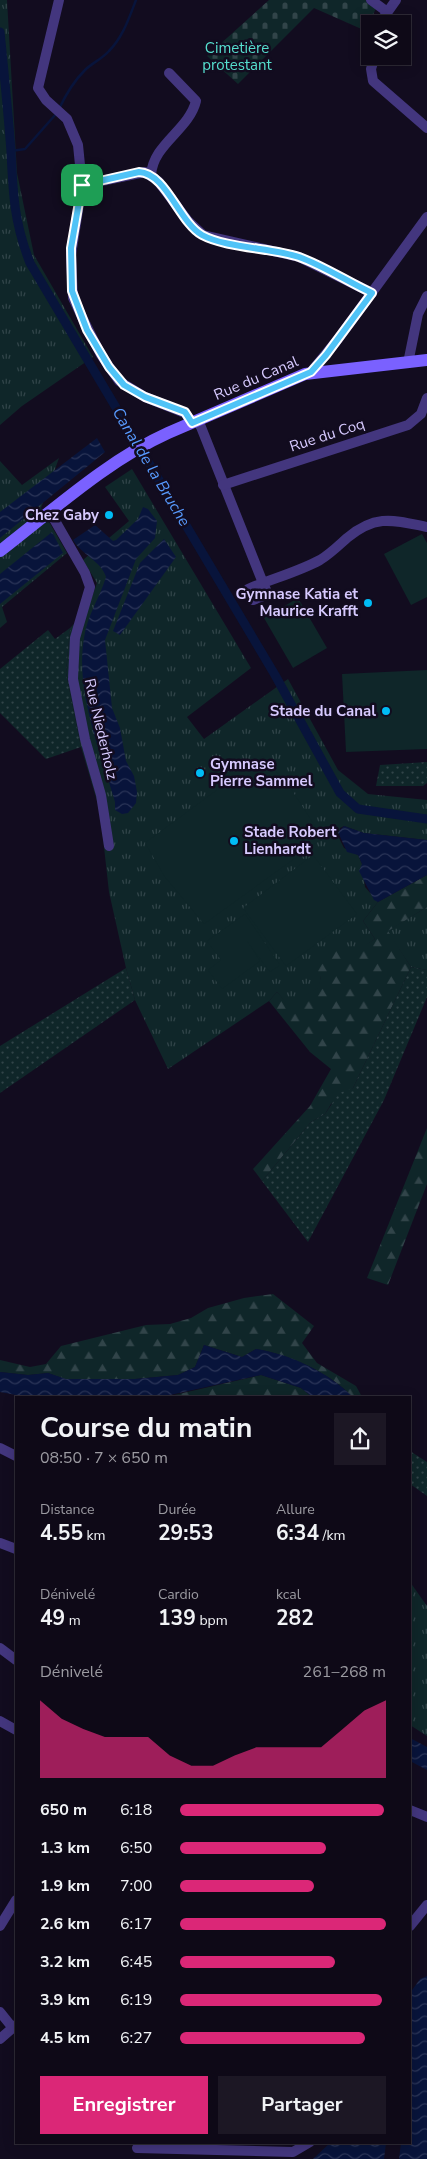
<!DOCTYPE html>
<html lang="fr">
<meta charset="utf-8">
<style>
body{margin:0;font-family:"Nunito Sans",sans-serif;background:#1c1724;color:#f1f3f6;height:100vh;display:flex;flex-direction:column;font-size:19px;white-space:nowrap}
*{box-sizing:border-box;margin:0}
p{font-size:16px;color:#9b9aa1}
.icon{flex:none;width:28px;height:28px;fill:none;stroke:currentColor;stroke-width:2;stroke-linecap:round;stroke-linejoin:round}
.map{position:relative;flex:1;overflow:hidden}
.sheet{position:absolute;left:15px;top:1396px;width:396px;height:748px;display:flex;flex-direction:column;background:#0e0917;border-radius:0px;box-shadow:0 2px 12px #0003,0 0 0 1px #2e2a36}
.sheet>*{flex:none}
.controls{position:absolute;left:361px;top:15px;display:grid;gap:10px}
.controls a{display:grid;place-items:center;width:50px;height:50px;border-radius:0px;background:#0e0917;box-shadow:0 2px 12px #0003,0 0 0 1px #2e2a36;font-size:25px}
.pin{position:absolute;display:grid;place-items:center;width:42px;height:42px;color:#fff;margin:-21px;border-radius:10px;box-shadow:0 2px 8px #0006}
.round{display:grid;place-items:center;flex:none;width:52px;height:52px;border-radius:0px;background:#1c1724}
.summary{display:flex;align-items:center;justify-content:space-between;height:85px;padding:0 25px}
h1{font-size:28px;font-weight:700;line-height:38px}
.metrics{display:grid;grid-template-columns:repeat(3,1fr);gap:8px;height:85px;padding:5px 25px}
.metrics div{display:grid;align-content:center}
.metrics b{font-size:21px;font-weight:700}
.metrics small{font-size:14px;font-weight:400}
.metrics p{font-size:14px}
.chart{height:140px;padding:10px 25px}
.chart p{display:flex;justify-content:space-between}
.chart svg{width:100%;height:90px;margin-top:5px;fill:#db2777;opacity:.7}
.cta{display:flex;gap:10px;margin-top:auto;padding:10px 25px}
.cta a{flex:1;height:58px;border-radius:0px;background:#db2777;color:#fff;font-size:20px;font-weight:700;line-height:58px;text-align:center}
.cta a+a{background:#1c1724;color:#f1f3f6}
ul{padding:0 25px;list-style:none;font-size:16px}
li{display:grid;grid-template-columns:80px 60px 1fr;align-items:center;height:38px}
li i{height:12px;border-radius:6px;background:#db2777}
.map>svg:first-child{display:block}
.grass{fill:url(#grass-tufts)}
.forest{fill:url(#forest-firs)}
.cemetery{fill:url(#cemetery-stones)}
.park{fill:url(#park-dots)}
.pitch{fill:#0f2629}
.water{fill:url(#water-waves)}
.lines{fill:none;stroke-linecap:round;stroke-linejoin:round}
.stream{stroke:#08143b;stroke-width:2.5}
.canal{stroke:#08143b;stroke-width:9}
.minor{stroke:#43367e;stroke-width:10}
.secondary{stroke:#7a61ff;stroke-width:12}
.route-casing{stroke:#fff;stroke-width:10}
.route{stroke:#4fc3f7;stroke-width:6}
.poi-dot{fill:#00bcf5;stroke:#120c1f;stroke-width:2}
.labels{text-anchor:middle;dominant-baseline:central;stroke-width:5;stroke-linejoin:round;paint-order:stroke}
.park-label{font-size:15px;fill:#56dfcf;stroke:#120c1f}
.street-label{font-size:15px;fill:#d7caff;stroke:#120c1f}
.poi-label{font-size:15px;font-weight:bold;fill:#d7caff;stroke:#120c1f;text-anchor:end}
.water-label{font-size:16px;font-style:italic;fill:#589bff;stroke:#120c1f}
</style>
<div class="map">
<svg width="427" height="2159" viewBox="0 0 427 2159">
<defs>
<pattern id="grass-tufts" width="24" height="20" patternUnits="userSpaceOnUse" patternTransform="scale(1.25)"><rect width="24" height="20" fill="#0f2629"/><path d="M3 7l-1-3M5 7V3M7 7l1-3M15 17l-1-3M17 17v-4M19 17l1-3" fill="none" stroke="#314449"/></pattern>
<pattern id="forest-firs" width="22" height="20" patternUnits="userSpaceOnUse" patternTransform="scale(1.25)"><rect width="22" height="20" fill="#0f2629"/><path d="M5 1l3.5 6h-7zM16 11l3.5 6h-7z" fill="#314449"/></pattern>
<pattern id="cemetery-stones" width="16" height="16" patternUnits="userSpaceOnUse" patternTransform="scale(1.25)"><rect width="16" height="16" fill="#0f2629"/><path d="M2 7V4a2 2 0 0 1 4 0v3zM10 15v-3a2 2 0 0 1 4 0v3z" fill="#314449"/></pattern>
<pattern id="park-dots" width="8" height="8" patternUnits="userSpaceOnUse" patternTransform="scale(1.25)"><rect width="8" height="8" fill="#0f2629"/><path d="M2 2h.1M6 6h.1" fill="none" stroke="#314449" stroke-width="1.8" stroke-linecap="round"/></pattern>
<pattern id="water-waves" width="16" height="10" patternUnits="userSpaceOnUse" patternTransform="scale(1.25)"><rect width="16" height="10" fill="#08143b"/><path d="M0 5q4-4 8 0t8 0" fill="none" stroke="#2b3558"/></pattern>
</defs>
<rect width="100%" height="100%" fill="#120c1f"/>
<!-- grass -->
<g class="grass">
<polygon points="0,0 7,0 17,173 34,255 93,357 22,406 0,425"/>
<polygon points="59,458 41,508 67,553 2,607 7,622 0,628 0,461 22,485"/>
<polygon points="132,469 251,668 187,717 204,739 288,679 338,770 368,794 427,800 427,840 364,833 344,826 340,828 338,836 344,848 358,855 362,864 365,887 378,902 363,921 375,939 321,976 319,988 288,1005 277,992 269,1001 168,1069 135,1000 126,968 109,892 100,811 81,747 66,673 70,628 87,611 97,583 83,560 129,521 105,487"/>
<polygon points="427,907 427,970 411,967 387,931"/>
<polygon points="410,1582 427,1606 427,1736 410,1725"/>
</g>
<!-- forest -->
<g class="forest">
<polygon points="427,875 427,907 388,931 411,967 353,1088 331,1104 325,1114 311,1122 262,1181 253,1169 310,1106 331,1069 310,1052 269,1001 277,992 288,1004 318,988 321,976 311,963 331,946 357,950 375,939 363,921 378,902"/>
<polygon points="427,1128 427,1184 388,1285 367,1278"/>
<path d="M 273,1294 L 314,1326 L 302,1343 L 317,1363 L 356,1386 L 362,1397 L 353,1397 C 328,1372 291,1355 256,1349 L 242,1357 L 204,1345 L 195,1367 L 178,1375 L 135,1379 L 65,1379 L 48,1373 L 28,1375 L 0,1372 L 0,1360 L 30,1367 L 46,1364 L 61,1346 L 146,1325 L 170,1324 L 191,1318 L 208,1308 L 244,1298 Z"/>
<polygon points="261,1375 301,1388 312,1397 161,1398"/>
</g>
<!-- cemetery -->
<polygon class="cemetery" points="269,0 367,0 376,8 366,31 314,8 238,84 207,56"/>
<!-- park -->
<g class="park">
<polygon points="70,628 66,673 81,747 46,759 0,713 0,669 48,630 55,639"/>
<polygon points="427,762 427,783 423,786 376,786 380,765"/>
<polygon points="411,967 427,970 427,997 384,1100 308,1242 262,1181 311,1122 325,1114 339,1093 353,1088"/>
<polygon points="126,968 135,1000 0,1093 0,1046"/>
<polygon points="410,1451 427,1462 427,1496 410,1484"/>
</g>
<!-- pitch -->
<g class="pitch">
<polygon points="422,534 427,543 427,597 411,605 384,554"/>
<polygon points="298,598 327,648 293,668 264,618"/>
<polygon points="427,670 427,749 346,752 342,674"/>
<polygon points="263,756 289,786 323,838 204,924 165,877 145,843"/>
<polygon points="313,855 357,914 286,966 243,908"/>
<polygon points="245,914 280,965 270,972 247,941 260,961 222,989 208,970 221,960 207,941"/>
</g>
<!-- water -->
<g class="water">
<polygon points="97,438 105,452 0,538 0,512"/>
<path d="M 143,507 L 148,509 L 157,521 L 155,538 L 136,559 L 105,640 L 112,708 L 120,728 L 126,761 L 134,776 L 137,792 L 136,803 L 128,813 L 122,814 L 115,810 L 115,802 C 100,750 75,692 84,638 C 87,616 100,597 106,577 C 102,562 81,554 73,540 L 95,525 L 113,541 L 116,540 L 138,519 Z"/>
<polygon points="52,532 63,553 0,604 0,574"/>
<polygon points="164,539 176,557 120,635 113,631 140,563"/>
<polygon points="344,826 364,833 427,840 427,875 378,902 374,900 359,871 362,864 358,855 347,852 338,832"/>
<path d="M 204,1345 L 242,1357 L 256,1349 C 290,1354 328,1372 353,1397 L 312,1397 L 301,1388 L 261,1375 L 161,1397 L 32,1398 L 0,1392 L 0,1372 L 28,1375 L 48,1373 L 66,1379 L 135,1379 L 178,1375 L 195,1367 Z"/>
<polygon points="410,1738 427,1747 427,1770 410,1761"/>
<polygon points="427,1976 427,2159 399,2159 401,2143 410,2142 410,1993 420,1979"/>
<polygon points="331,2142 386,2143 384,2159 313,2159"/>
</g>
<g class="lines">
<!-- stream -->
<g class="stream">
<path d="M 59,109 C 65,96 74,81 85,70 C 92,63 102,59 109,51 C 123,37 129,18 136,0"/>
<polyline points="11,151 25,149 56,114"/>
</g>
<!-- canal -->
<path class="canal" d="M 0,32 C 4,72 8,111 11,151 C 13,194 14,222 30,263 L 275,675 L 340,793 L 358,809 L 427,819"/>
<!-- minor -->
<g class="minor">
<polyline points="59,0 38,88 46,100 67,119 78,145 82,185 71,255 73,298 80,313 101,355 119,381 145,397 185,413 192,423"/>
<polyline points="371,0 386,11"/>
<polyline points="379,24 396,0"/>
<polyline points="375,56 371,69 373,81 427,128"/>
<path d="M 151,175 C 153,144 189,130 196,101 L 169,73"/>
<polyline points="82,185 145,172 158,181 188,221 203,235 299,257 372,293"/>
<polyline points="408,363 418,314 427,296"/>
<polyline points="311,372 338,339 427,217"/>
<path d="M 197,421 L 201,427 L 263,583 L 268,594 L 253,600 L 248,589 C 271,579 298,572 320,560 C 330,554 339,545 347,538 C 376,514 393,520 427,527"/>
<polyline points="223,485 408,425 421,414 427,398"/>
<polyline points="50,512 85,573 90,587 75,638 73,679 85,739 101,795 109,846"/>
<polyline points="0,1448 16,1456"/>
<polyline points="0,1543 16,1549"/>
<polyline points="0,1648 16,1660"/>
<polyline points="0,1721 16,1730"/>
<polyline points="410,1810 427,1817"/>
<polyline points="0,1926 16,1900"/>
<polyline points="410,1926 427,1905"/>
<polyline points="0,2012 12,2027"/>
<polyline points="0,2039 16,2025"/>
<polyline points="137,2148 293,2152 310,2142"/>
</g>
<!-- secondary -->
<path class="secondary" d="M 0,551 C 52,511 108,460 168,433 L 305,374 L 427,360"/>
</g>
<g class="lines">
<!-- route casing -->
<g class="route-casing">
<path id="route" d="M 139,172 C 166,173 179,222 202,235 C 226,248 273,248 299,257 C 324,266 348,282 372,293 L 326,355 L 311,372 L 192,423 L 185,412 L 145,397 L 124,385 L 109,367 L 87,330 L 72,291 L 71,248 L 82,185 Z"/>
</g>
<!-- route -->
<use href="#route" class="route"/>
</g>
<!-- markers -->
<g class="poi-dot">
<circle cx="109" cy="515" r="5"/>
<circle cx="368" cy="603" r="5"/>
<circle cx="386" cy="711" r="5"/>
<circle cx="200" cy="773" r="5"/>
<circle cx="234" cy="841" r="5"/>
</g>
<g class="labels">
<!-- park labels -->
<g class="park-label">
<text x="237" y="48">Cimetière<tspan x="237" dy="17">protestant</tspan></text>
</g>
<!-- street labels -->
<g class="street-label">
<text transform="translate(256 378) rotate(-23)">Rue du Canal</text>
<text transform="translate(327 435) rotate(-18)">Rue du Coq</text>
<text transform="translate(101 729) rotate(77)">Rue Niederholz</text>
</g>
<!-- poi labels -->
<g class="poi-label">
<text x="99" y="515">Chez Gaby</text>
<text x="358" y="594">Gymnase Katia et<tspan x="358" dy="17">Maurice Krafft</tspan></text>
<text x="376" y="711">Stade du Canal</text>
<text x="210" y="764" text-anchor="start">Gymnase<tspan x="210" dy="17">Pierre Sammel</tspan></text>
<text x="244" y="832" text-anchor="start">Stade Robert<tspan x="244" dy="17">Lienhardt</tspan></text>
</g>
<!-- water labels -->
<g class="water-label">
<text transform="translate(151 467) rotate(59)">Canal de la Bruche</text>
</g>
</g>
</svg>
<div class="controls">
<a><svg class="icon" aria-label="layers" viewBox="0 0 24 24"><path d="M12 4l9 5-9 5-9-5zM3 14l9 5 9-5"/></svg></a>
</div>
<div class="pin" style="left:82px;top:185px;background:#1e9e55"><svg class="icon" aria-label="arrive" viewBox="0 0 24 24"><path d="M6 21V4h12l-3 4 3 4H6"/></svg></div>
<section class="sheet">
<div class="summary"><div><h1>Course du matin</h1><p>08:50 · 7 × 650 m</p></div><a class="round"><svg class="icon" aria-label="share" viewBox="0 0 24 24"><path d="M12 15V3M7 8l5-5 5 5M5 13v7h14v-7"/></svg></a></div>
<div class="metrics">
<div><p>Distance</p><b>4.55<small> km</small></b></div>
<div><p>Durée</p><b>29:53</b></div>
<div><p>Allure</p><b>6:34<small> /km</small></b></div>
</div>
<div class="metrics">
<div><p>Dénivelé</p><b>49<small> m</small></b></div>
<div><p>Cardio</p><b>139<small> bpm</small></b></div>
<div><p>kcal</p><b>282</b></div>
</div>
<div class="chart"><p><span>Dénivelé</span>261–268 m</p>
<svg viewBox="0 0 160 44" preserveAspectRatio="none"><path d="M0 44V6L10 15L20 20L30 24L40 24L50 24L60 33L70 38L80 38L90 33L100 29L110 29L120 29L130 29L140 20L150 11L160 6V44z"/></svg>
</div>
<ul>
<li><b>650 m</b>6:18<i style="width:99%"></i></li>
<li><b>1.3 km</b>6:50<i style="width:71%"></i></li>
<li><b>1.9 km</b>7:00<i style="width:65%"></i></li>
<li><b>2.6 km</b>6:17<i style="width:100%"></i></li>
<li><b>3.2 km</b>6:45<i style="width:75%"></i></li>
<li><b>3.9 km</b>6:19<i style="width:98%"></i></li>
<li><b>4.5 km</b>6:27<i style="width:90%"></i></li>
</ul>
<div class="cta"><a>Enregistrer</a><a>Partager</a></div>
</section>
</div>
